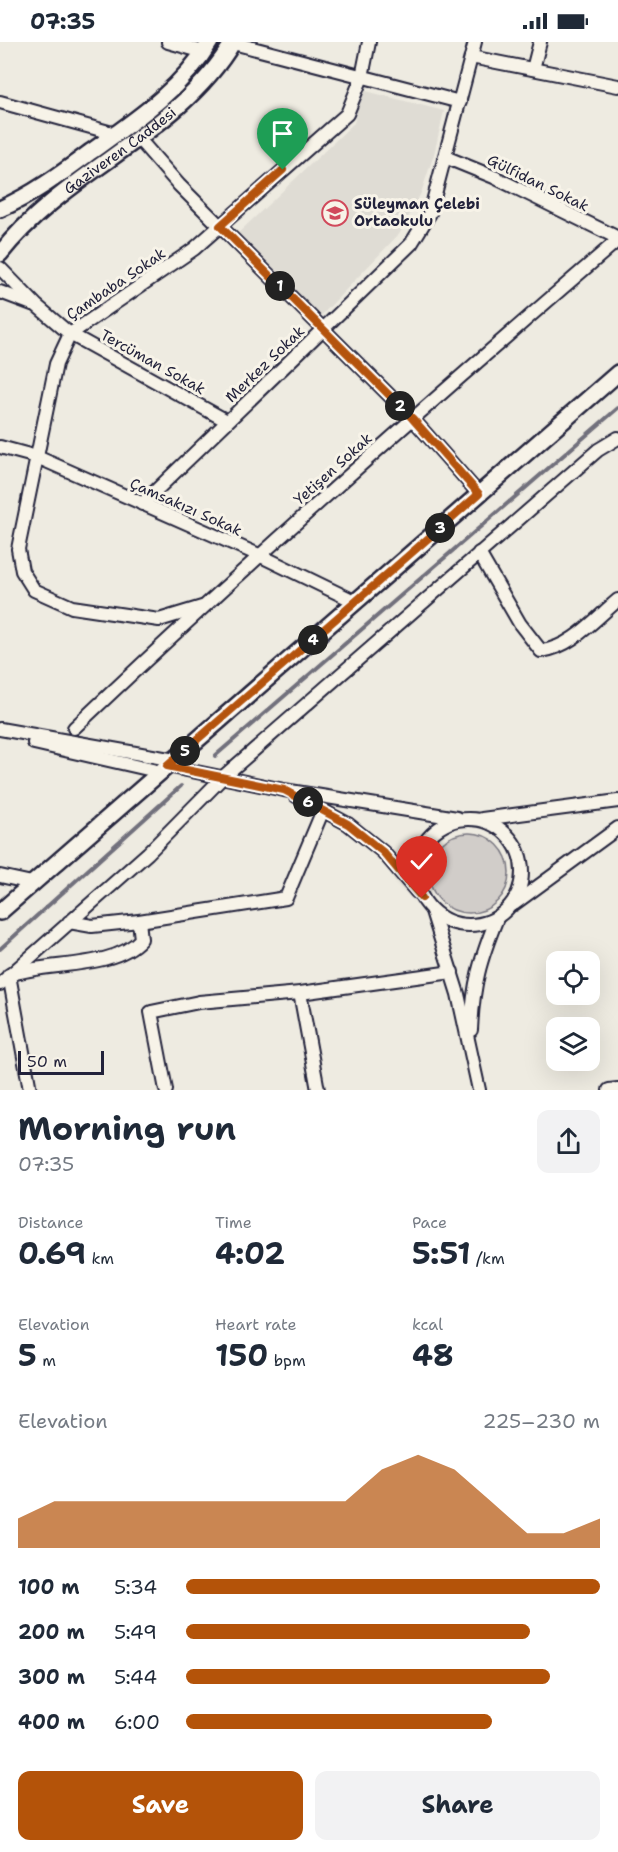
<!DOCTYPE html>
<meta charset="utf-8">
<style>
body{margin:0;font-family:"Shantell Sans",sans-serif;background:#f2f2f3;color:#1f2937;height:100vh;display:flex;flex-direction:column;font-size:22px;white-space:nowrap}
*{box-sizing:border-box;margin:0}
p{font-size:20px;color:#747a83}
.icon{flex:none;width:33px;height:33px;fill:none;stroke:currentColor;stroke-width:2;stroke-linecap:round;stroke-linejoin:round}
.map{position:relative;height:1048px;overflow:hidden}
.drawer{display:flex;flex-direction:column;background:#fff;flex:1}
.drawer>*{flex:none}
.controls{position:absolute;left:546px;top:909px;display:grid;gap:12px}
.controls a{display:grid;place-items:center;width:54px;height:54px;border-radius:12px;background:#fff;box-shadow:0 6px 24px #0002;font-size:30px}
.scale{position:absolute;left:18px;bottom:15px;width:86px;box-sizing:border-box;padding-left:6px;border:3px solid #22223b;border-top:0;font-size:16px;line-height:21px;white-space:nowrap;color:#22223b;-webkit-text-stroke:4px #f7f3e8;paint-order:stroke}
.pin{position:absolute;display:grid;place-items:center;width:51px;height:51px;color:#fff;margin:-62px -26px;border-radius:50% 50% 50% 0;rotate:-45deg;box-shadow:0 0 6px #0007}
.pin .icon{rotate:45deg}
.km{position:absolute;width:30px;height:30px;margin:-15px;border-radius:50%;background:#222;color:#fff;font-size:16px;line-height:30px;text-align:center}
.round{display:grid;place-items:center;flex:none;width:63px;height:63px;border-radius:12px;background:#f2f2f3}
.headline{display:flex;align-items:center;justify-content:space-between;height:102px;padding:0 18px}
h1{font-size:33px;font-weight:700;line-height:45px}
.figures{display:grid;grid-template-columns:repeat(3,1fr);gap:9px;height:102px;padding:6px 18px}
.figures div{display:grid;align-content:center}
.figures b{font-size:30px;font-weight:700}
.figures small{font-size:16px;font-weight:400}
.figures p{font-size:16px}
.chart{height:168px;padding:12px 18px}
.chart p{display:flex;justify-content:space-between}
.chart svg{width:100%;height:108px;margin-top:6px;fill:#b45309;opacity:.7}
.action{display:flex;gap:12px;margin-top:auto;padding:12px 18px}
.action a{flex:1;height:69px;border-radius:12px;background:#b45309;color:#fff;font-size:24px;font-weight:700;line-height:69px;text-align:center}
.action a+a{background:#f2f2f3;color:#1f2937}
ul{padding:0 18px;list-style:none;font-size:20px}
li{display:grid;grid-template-columns:96px 72px 1fr;align-items:center;height:45px}
li i{height:15px;border-radius:8px;background:#b45309}
.status{display:flex;justify-content:space-between;align-items:center;height:42px;padding:0 30px;background:#fff;direction:ltr}
.status svg{height:16px;fill:currentColor}
.map>svg:first-child{display:block}
.built{fill:#dfdcd4}
.green{fill:#d1cdc9;stroke:#7a7882;stroke-width:1.5}
.lines{fill:none;stroke-linecap:round;stroke-linejoin:round}
.stream{stroke:#716f7b;stroke-width:4}
.minor-casing{stroke:#22223b;stroke-width:16}
.major-casing{stroke:#22223b;stroke-width:20}
.minor{stroke:#f7f3e8;stroke-width:12}
.major{stroke:#f7f3e8;stroke-width:15}
.route-casing{stroke:#fff;stroke-width:12}
.route{stroke:#b45309;stroke-width:8}
.labels{text-anchor:middle;dominant-baseline:central;stroke-width:6;stroke-linejoin:round;paint-order:stroke}
.street-label{font-size:15px;fill:#22223b;stroke:#f7f3e8}
.poi-label{font-size:15px;font-weight:bold;fill:#22223b;stroke:#f7f3e8;text-anchor:start}
</style>
<div class="status"><b>07:35</b><svg viewBox="0 0 49 12"><path d="M0 12V9h3v3zM5 12V6h3v6zM10 12V3h3v9zM15 12V0h3v12zM26 1h20v11H26zM47 4h2v5h-2z"/></svg></div>
<div class="map">
<svg width="618" height="1048" viewBox="0 0 618 1048">
<rect width="100%" height="100%" fill="#eeebe1"/>
<filter id="ink" filterUnits="userSpaceOnUse"><feTurbulence type="fractalNoise" baseFrequency=".0167" numOctaves="2"/><feDisplacementMap in="SourceGraphic" scale="12" xChannelSelector="R" yChannelSelector="G"/><feConvolveMatrix kernelMatrix="1 2 1 2 8 2 1 2 1" color-interpolation-filters="sRGB"/></filter>
<g filter="url(#ink)">
<!-- built -->
<polygon class="built" points="362,48 444,69 434,112 421,151 400,191 317,278 234,195 354,81"/>
<!-- green -->
<circle class="green" cx="469" cy="831" r="40"/>
<g class="lines">
<!-- stream -->
<g class="stream">
<polyline points="215,714 618,366"/>
<polyline points="0,907 181,744"/>
</g>
<!-- minor casing -->
<g class="minor-casing">
<g id="minor">
<polyline points="168,0 204,10"/>
<polyline points="233,1 460,60"/>
<polyline points="471,15 618,44"/>
<polyline points="533,27 540,0"/>
<polyline points="0,60 116,92"/>
<polyline points="138,96 179,143 412,376 479,452"/>
<polyline points="445,115 494,135 618,196"/>
<polyline points="0,226 36,263 70,292 227,379"/>
<polyline points="0,250 32,262"/>
<polyline points="0,405 37,415 259,513 356,560"/>
<polyline points="142,462 411,202 430,171 475,0"/>
<path d="M 479,511 L 520,582 L 541,609 C 571,606 596,576 618,558"/>
<polyline points="202,565 159,578 72,565 34,548 22,529 18,507 56,322 70,292 194,207 347,72 362,35 369,0"/>
<path d="M 74,686 C 251,518 433,357 618,198"/>
<polyline points="0,687 175,718"/>
<polyline points="34,701 161,730"/>
<polyline points="167,724 284,748 457,776"/>
<polyline points="296,754 348,782 383,810 417,850"/>
<circle cx="469" cy="830" r="53"/>
<polyline points="482,777 618,759"/>
<polyline points="0,834 32,841"/>
<polyline points="514,862 618,786"/>
<polyline points="432,869 458,952 479,1048"/>
<polyline points="69,880 92,884 139,879 286,856 323,768"/>
<polyline points="0,942 148,811 223,735 598,408 618,396"/>
<polyline points="300,951 318,1048"/>
<path d="M 471,988 C 473,942 480,918 497,876"/>
<path d="M 30,1048 L 9,933 C 48,919 113,928 141,897 L 139,879"/>
<polyline points="166,1048 151,970 199,960 300,951 452,930"/>
<polyline points="609,1048 618,1047"/>
</g>
</g>
<!-- major casing -->
<g class="major-casing">
<g id="major">
<path d="M 0,167 C 32,153 61,132 89,111 C 134,79 181,48 210,0"/>
<path id="s1" d="M 0,212 C 65,128 178,93 233,0"/>
<polyline points="0,870 618,331"/>
</g>
</g>
<!-- minor -->
<use href="#minor" class="minor"/>
<!-- major -->
<use href="#major" class="major"/>
</g>
</g>
<g class="lines" filter="url(#ink)">
<!-- route casing -->
<g class="route-casing">
<polyline id="route" points="283,128 220,184 412,376 479,452 167,724 284,748 348,782 383,810 422,856"/>
</g>
<!-- route -->
<use href="#route" class="route"/>
</g>
<!-- icons -->
<defs>
<g id="school-ring" transform="scale(1.35)"><circle r="9.5" fill="#f7f3e8" stroke="#d1495b" stroke-width="1.5"/><path d="M0-5L7-2L0 1L-7-2ZM-4 1L0 2.5L4 1V4Q0 6-4 4Z" fill="#d1495b"/></g>
</defs>
<g fill-rule="evenodd">
<use href="#school-ring" x="335" y="171"/>
</g>
<g class="labels">
<!-- street labels -->
<g class="street-label">
<text stroke="none"><textPath href="#s1" startOffset="159">Gaziveren Caddesi</textPath></text>
<text transform="translate(538 141) rotate(26)">Gülfidan Sokak</text>
<text transform="translate(116 242) rotate(-34)">Çambaba Sokak</text>
<text transform="translate(153 320) rotate(29)">Tercüman Sokak</text>
<text transform="translate(265 322) rotate(-44)">Merkez Sokak</text>
<text transform="translate(333 427) rotate(-42)">Yetişen Sokak</text>
<text transform="translate(186 465) rotate(24)">Çamsakızı Sokak</text>
</g>
<!-- poi labels -->
<g class="poi-label">
<text x="354" y="162">Süleyman Çelebi<tspan x="354" dy="17">Ortaokulu</tspan></text>
</g>
</g>
</svg>
<div class="controls">
<a><svg class="icon" aria-label="locate" viewBox="0 0 24 24"><circle cx="12" cy="12" r="6"/><path d="M12 2v4M12 18v4M2 12h4M18 12h4"/></svg></a>
<a><svg class="icon" aria-label="layers" viewBox="0 0 24 24"><path d="M12 4l9 5-9 5-9-5zM3 14l9 5 9-5"/></svg></a>
</div>
<div class="scale">50 m</div>
<div class="pin" style="left:283px;top:128px;background:#1e9e55"><svg class="icon" aria-label="arrive" viewBox="0 0 24 24"><path d="M6 21V4h12l-3 4 3 4H6"/></svg></div>
<div class="pin" style="left:422px;top:856px;background:#d93025"><svg class="icon" aria-label="check" viewBox="0 0 24 24"><path d="M5 12l5 5 9-10"/></svg></div>
<b class="km" style="left:280px;top:244px">1</b>
<b class="km" style="left:400px;top:364px">2</b>
<b class="km" style="left:440px;top:486px">3</b>
<b class="km" style="left:313px;top:598px">4</b>
<b class="km" style="left:185px;top:709px">5</b>
<b class="km" style="left:308px;top:760px">6</b>
</div>
<section class="drawer">
<div class="headline"><div><h1>Morning run</h1><p>07:35</p></div><a class="round"><svg class="icon" aria-label="share" viewBox="0 0 24 24"><path d="M12 15V3M7 8l5-5 5 5M5 13v7h14v-7"/></svg></a></div>
<div class="figures">
<div><p>Distance</p><b>0.69<small> km</small></b></div>
<div><p>Time</p><b>4:02</b></div>
<div><p>Pace</p><b>5:51<small> /km</small></b></div>
</div>
<div class="figures">
<div><p>Elevation</p><b>5<small> m</small></b></div>
<div><p>Heart rate</p><b>150<small> bpm</small></b></div>
<div><p>kcal</p><b>48</b></div>
</div>
<div class="chart"><p><span>Elevation</span>225–230 m</p>
<svg viewBox="0 0 160 44" preserveAspectRatio="none"><path d="M0 44V32L10 25L20 25L30 25L40 25L50 25L60 25L70 25L80 25L90 25L100 12L110 6L120 12L130 25L140 38L150 38L160 32V44z"/></svg>
</div>
<ul>
<li><b>100 m</b>5:34<i style="width:100%"></i></li>
<li><b>200 m</b>5:49<i style="width:83%"></i></li>
<li><b>300 m</b>5:44<i style="width:88%"></i></li>
<li><b>400 m</b>6:00<i style="width:74%"></i></li>
</ul>
<div class="action"><a>Save</a><a>Share</a></div>
</section>
